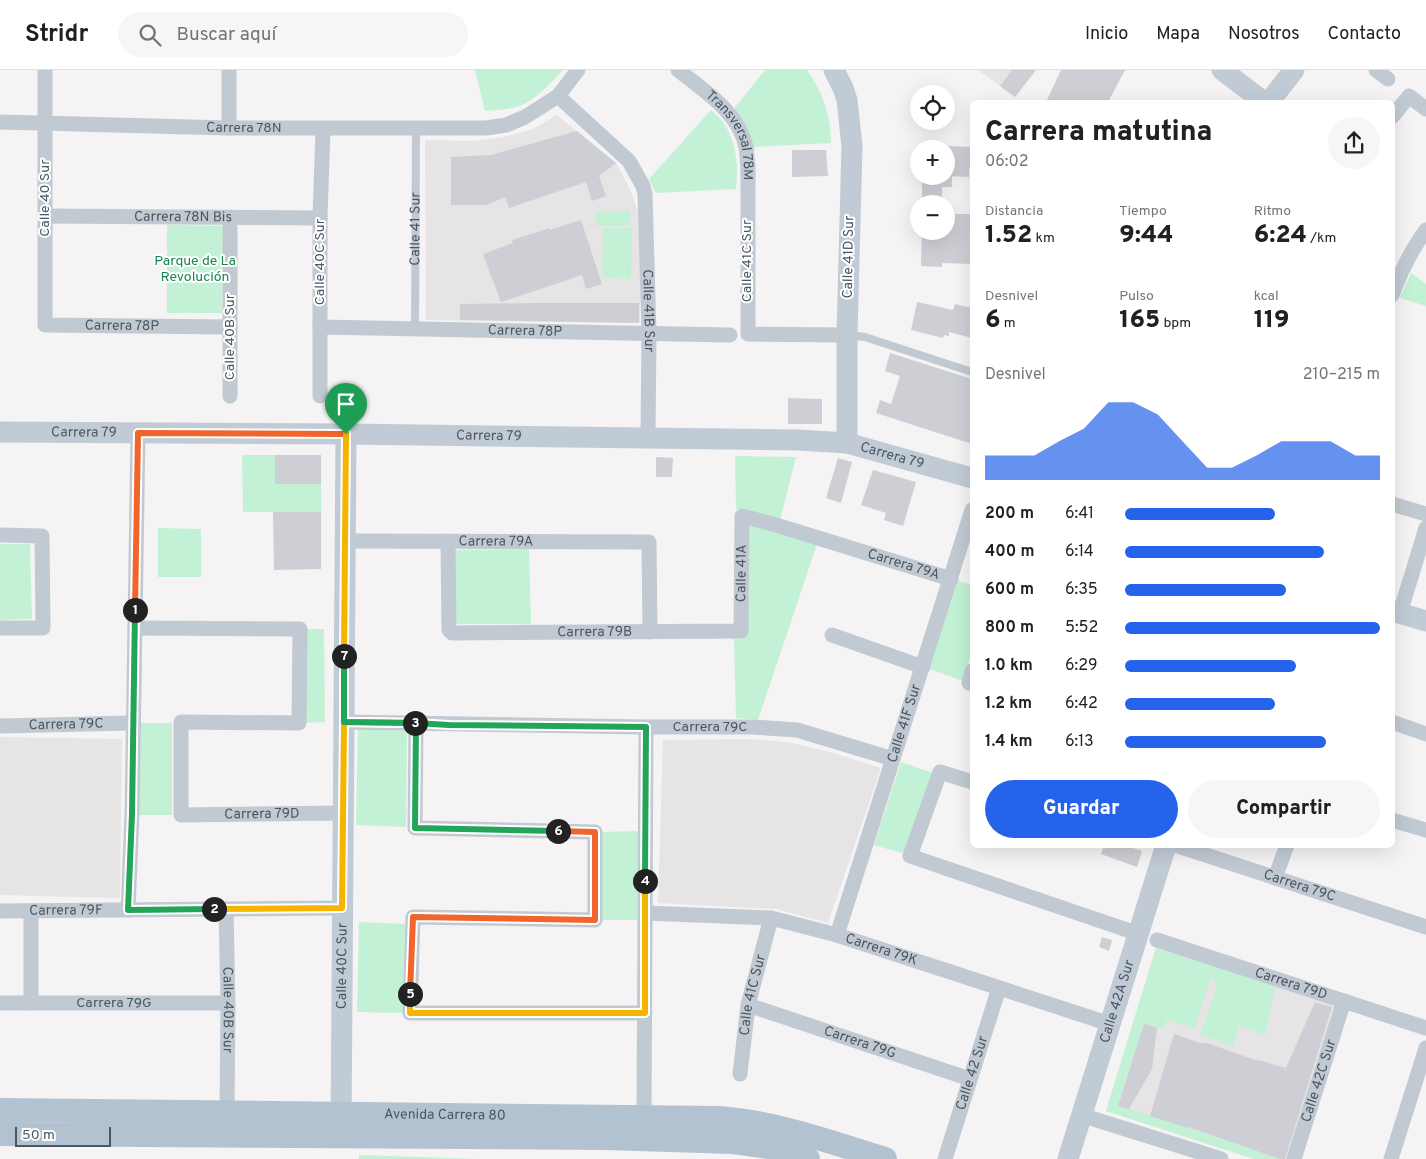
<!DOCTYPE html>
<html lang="es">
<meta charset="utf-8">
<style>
body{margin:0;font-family:Overpass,sans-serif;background:#f6f6f6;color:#202124;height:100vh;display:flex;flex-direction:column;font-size:19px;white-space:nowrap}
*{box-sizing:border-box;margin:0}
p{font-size:16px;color:#757577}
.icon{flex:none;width:28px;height:28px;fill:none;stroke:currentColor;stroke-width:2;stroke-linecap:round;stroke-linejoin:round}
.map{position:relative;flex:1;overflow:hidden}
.drawer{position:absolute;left:970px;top:30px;width:425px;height:748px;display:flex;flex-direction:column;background:#fff;border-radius:8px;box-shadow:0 5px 20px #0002}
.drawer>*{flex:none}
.buttons{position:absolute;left:910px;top:15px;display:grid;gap:10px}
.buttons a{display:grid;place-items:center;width:45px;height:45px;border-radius:50%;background:#fff;box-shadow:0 5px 20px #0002;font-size:25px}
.scale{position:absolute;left:15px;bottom:12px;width:96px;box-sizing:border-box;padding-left:5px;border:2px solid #4a5661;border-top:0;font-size:14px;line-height:18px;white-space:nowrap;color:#4a5661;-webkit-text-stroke:4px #fff;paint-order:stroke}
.pin{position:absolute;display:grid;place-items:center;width:42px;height:42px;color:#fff;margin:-51px -21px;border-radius:50% 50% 50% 0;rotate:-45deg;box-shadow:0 0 5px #0007}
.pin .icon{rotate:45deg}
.km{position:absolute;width:25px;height:25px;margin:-12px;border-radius:50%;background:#222;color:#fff;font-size:14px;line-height:25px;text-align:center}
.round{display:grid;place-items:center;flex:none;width:52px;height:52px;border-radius:26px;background:#f6f6f6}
.head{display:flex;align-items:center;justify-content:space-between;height:85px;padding:0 15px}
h1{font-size:28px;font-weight:800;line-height:38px}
.metrics{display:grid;grid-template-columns:repeat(3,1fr);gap:8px;height:85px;padding:5px 15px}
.metrics div{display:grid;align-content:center}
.metrics b{font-size:25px;font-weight:800}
.metrics small{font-size:14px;font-weight:400}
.metrics p{font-size:14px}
.chart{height:140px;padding:10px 15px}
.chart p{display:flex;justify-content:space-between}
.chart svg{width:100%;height:90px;margin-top:5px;fill:#2563eb;opacity:.7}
.cta{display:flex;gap:10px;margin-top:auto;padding:10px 15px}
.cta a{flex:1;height:58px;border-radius:30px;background:#2563eb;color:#fff;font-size:20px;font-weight:800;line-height:58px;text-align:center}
.cta a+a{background:#f6f6f6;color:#202124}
ul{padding:0 15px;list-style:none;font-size:16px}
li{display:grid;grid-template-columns:80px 60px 1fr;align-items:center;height:38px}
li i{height:12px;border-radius:6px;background:#2563eb}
header{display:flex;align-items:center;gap:30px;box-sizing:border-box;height:70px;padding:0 25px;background:#fff;border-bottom:1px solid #e0e0e0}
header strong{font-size:24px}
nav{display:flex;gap:28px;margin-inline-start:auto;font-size:18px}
.search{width:350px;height:45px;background:#f6f6f6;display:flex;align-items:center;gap:12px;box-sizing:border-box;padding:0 18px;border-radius:28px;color:#757577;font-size:19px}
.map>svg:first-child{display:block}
.education{fill:#e6e4e5}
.green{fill:#c3f1d5}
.building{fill:#cdcfd5}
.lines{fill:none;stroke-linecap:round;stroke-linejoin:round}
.lane{stroke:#c1cad2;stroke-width:8}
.street{stroke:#c1cad2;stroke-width:15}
.secondary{stroke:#c1cbd6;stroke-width:21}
.primary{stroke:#b3c2d1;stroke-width:24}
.split-1-casing{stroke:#fff;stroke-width:10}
.split-2-casing{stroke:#fff;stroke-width:10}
.split-3-casing{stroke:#fff;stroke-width:10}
.split-4-casing{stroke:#fff;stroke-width:10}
.split-5-casing{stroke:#fff;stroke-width:10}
.split-6-casing{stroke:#fff;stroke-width:10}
.split-7-casing{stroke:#fff;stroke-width:10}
.split-8-casing{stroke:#fff;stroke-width:10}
.split-1{stroke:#f0652b;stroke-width:6}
.split-2{stroke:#22a559;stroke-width:6}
.split-3{stroke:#f5b400;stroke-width:6}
.split-4{stroke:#22a559;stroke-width:6}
.split-5{stroke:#f5b400;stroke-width:6}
.split-6{stroke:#f0652b;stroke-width:6}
.split-7{stroke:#22a559;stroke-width:6}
.split-8{stroke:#f5b400;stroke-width:6}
.labels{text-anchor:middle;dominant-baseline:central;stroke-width:4;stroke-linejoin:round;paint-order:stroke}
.street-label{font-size:14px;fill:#4a5661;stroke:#fff}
.park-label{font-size:14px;fill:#17864f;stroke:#fff}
</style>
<header>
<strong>Stridr</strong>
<div class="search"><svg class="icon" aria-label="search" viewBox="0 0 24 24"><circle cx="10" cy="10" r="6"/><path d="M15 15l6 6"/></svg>Buscar aquí</div>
<nav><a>Inicio</a><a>Mapa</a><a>Nosotros</a><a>Contacto</a></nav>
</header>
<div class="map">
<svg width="1426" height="1089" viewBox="0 0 1426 1089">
<rect width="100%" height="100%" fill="#f5f3f3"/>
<!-- education -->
<g class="education">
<polygon points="978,0 1036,0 1015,27"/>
<polygon points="557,45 616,93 631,121 640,148 640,253 426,250 425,70 473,71 503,67 533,59"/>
<polygon points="0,667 122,669 120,828 0,825"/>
<polygon points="752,669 793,673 833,683 881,698 828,853 776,839 658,833 663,670"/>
<polygon points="1156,878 1337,936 1288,1089 1254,1089 1106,1041"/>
</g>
<!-- green -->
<g class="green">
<path d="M 475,0 L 563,0 C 552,12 539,26 524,34 C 512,40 497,40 485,41 Z"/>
<path d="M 765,0 L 807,0 C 823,22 831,47 831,73 L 752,77 L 733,40 Z"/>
<path d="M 711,40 C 715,44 720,48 723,52 C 736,71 739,96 736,119 L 656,123 L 649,109 Z"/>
<rect x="596" y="141" width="34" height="15"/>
<polygon points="167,155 223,156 222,243 167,243"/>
<polygon points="603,158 632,158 631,209 602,208"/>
<polygon points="1411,203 1426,214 1426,236 1400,228"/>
<polygon points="242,385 275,385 275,414 321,414 321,442 243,442"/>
<polygon points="735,386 796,387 777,462 817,474 758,650 736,648 734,569 744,568 747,442 736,439"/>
<polygon points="158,458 201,459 201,507 158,507"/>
<polygon points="0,474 30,474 32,549 0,550"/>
<polygon points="529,479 531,554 453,554 452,480"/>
<polygon points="956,510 972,515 972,582 963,611 927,598"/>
<polygon points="303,559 324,559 325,652 304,653"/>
<rect x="139" y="653" width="33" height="92"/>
<polygon points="358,659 407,661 406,757 356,755"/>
<polygon points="901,692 933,703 905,784 874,775"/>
<polygon points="638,761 637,850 601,850 602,762"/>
<polygon points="359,852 405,854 403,943 357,942"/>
<polygon points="1156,878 1275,916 1265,965 1239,956 1233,976 1200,965 1218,912 1211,909 1194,959 1167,950 1163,959 1144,954 1118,1035 1204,1063 1280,1089 1254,1089 1106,1041"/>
<polygon points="359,1085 478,1089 359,1089"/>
</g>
<!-- building -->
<g class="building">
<polygon points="1012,0 1036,0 1015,27 1000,16"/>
<polygon points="1061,0 1125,0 1108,32 1046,32"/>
<polygon points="577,61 616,93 599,106 606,126 592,131 586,112 509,138 505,127 486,135 451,135 451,87 491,85"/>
<polygon points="946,76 972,77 972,98 969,98 969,107 946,106"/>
<polygon points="792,80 826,80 828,106 792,107"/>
<polygon points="922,106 952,106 952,117 942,117 942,134 922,134"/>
<polygon points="946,144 972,144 972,194 942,193 942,197 921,196 922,161 946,161"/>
<polygon points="581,150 602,214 586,219 582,205 501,232 483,184 513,173 512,170 550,158 550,160"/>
<polygon points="917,232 953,240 955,234 972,238 972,268 949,262 949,266 944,265 943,268 911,260"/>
<polygon points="537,233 639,233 639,253 460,250 460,234"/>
<polygon points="890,283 972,309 972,374 876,343 880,330 891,334 900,306 885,301"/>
<polygon points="788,328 822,329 822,354 788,354"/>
<rect x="275" y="385" width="46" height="29"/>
<polygon points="656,387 673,388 672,407 656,407"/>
<polygon points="838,388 852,392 841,433 826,428"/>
<polygon points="873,400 916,412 903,456 884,450 886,443 861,435"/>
<polygon points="273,442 321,442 321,499 274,500"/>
<polygon points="1104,775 1124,775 1142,781 1137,797 1101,784"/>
<polygon points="1102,867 1112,870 1109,881 1099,877"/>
<polygon points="1315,932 1332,937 1285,1089 1280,1089 1188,1057 1188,1058 1150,1046 1174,964 1203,974 1204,972 1258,991 1258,990 1286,998"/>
<polygon points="1144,954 1157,958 1152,999 1129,1039 1118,1036"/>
</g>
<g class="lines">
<!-- lane -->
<g class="lane">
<path id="s1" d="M 415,259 L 416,58"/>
<polyline points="849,265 865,267 972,302"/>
</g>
<!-- street -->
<g class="street">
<path id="s2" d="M 45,0 L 45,255 L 230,257"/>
<path id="s3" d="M 678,0 C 704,21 739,42 746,77 C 747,83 747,90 748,96 L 748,264 L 847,265"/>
<polyline points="1376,0 1388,9"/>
<path id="s4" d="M 558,26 L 629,91 L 643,116 L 645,124 L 649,264 L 648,367"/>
<polyline points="1392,47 1409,26 1426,39"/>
<path id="s5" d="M 0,52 L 229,58 L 486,58 L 506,55 L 525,47 L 558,26 L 578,0"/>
<polyline points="229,58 229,0"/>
<path id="s6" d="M 45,146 L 320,148"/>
<path d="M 1392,225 C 1401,201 1411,180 1426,160"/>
<path id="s7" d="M 320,257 L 730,265"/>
<polyline points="230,326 230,148"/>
<polyline points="320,326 320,148 323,59"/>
<polyline points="1392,434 1426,444"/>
<polyline points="0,465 42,466 43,558 0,558"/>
<path id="s8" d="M 345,471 L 649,472 L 650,562"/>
<path id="s9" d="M 448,471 L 449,560 L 452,563 L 741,561 L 742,446 L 776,455 L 951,509"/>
<polyline points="1400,543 1426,458"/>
<path id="s10" d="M 135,558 L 300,559 L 299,653 L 181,652 L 181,745 L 343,743"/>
<polyline points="832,565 923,597"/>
<polyline points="972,601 969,613 972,614"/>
<path id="s11" d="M 344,652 L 646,657 L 753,657 L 797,660 L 893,689"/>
<polyline points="1392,652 1426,664"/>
<polyline points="416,653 415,758 595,762 595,850 413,847 410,943 645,943"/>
<path id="s12" d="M 0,656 L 133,653"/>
<polyline points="972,712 940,702 910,786 1139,864"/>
<polyline points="1392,750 1426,760"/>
<path id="s13" d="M 1175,775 L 1426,857"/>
<polyline points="1275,808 1287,775"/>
<path id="s14" d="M 226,839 L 228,933 L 227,1043"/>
<polyline points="128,840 132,744 138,363"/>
<path id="s15" d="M 0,841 L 342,838"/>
<path id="s16" d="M 645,843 L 771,848 L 837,865 L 1110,954"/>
<path id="s17" d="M 837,865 L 972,440"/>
<path id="s18" d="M 1157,870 L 1426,958"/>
<path id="s19" d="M 0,933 L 228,933"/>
<polyline points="31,933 31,841"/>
<path id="s20" d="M 748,935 L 970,1009"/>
<path id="s21" d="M 740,1004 L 748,935 L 771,848"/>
<polyline points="1081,1045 1221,1089"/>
<polyline points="644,1048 646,657"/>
<path id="s22" d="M 945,1089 L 999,918"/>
<path id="s23" d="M 1294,1089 L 1344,931"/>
<polyline points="1391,1089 1426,978"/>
</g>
<!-- secondary -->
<g class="secondary">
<polyline points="834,0 843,18 847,30 852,76 847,265 847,373"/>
<polyline points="1222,0 1264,32"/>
<polyline points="1269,32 1294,0"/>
<path id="s24" d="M 0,362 L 346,364 L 798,370 L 847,373 L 972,408"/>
<polyline points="1392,541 1426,551"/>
<path id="s25" d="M 341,1062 L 346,364"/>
<path id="s26" d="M 1068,1089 L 1166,775"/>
</g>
<!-- primary -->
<g class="primary">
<path id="s27" d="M 0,1040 L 718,1048 C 776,1052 830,1072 885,1089"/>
<polyline points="0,1064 606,1068 733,1072 768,1077 808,1089"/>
</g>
</g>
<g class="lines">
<!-- split-1 casing -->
<g class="split-1-casing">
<polyline id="split-1" points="135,540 138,363 346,364"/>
</g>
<!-- split-2 casing -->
<g class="split-2-casing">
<polyline id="split-2" points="135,540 132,744 128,840 214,839"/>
</g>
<!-- split-3 casing -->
<g class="split-3-casing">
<polyline id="split-3" points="214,839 342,838 344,652 415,653"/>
</g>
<!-- split-4 casing -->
<g class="split-4-casing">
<polyline id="split-4" points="415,653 449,655 646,657 645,811"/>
</g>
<!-- split-5 casing -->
<g class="split-5-casing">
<polyline id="split-5" points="410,924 410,943 645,943 645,811"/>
</g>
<!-- split-6 casing -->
<g class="split-6-casing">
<polyline id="split-6" points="410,924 413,847 595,850 595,762 558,761"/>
</g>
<!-- split-7 casing -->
<g class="split-7-casing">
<polyline id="split-7" points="344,586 344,652 416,653 415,758 558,761"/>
</g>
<!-- split-8 casing -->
<g class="split-8-casing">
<polyline id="split-8" points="344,586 346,364"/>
</g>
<!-- split-1 -->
<use href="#split-1" class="split-1"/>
<!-- split-2 -->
<use href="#split-2" class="split-2"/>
<!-- split-3 -->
<use href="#split-3" class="split-3"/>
<!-- split-4 -->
<use href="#split-4" class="split-4"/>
<!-- split-5 -->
<use href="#split-5" class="split-5"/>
<!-- split-6 -->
<use href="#split-6" class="split-6"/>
<!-- split-7 -->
<use href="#split-7" class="split-7"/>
<!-- split-8 -->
<use href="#split-8" class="split-8"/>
</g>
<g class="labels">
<!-- street labels -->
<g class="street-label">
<text stroke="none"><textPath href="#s5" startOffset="244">Carrera 78N</textPath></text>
<text stroke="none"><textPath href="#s3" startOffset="88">Transversal 78M</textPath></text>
<text transform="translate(45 128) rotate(-90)">Calle 40 Sur</text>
<text stroke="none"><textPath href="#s6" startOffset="138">Carrera 78N Bis</textPath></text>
<text stroke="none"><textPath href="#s1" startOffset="100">Calle 41 Sur</textPath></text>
<text transform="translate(849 187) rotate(-89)">Calle 41D Sur</text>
<text transform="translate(747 191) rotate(-90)">Calle 41C Sur</text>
<text transform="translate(320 192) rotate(-90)">Calle 40C Sur</text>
<text stroke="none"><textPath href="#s4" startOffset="250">Calle 41B Sur</textPath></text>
<text stroke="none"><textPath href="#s2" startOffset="332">Carrera 78P</textPath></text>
<text stroke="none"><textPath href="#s7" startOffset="205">Carrera 78P</textPath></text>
<text transform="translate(230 267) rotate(-90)">Calle 40B Sur</text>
<text stroke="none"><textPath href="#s24" startOffset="84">Carrera 79</textPath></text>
<text stroke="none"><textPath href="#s24" startOffset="489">Carrera 79</textPath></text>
<text stroke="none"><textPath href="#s24" startOffset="894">Carrera 79</textPath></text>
<text stroke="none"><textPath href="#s8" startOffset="151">Carrera 79A</textPath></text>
<text stroke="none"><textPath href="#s9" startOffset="666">Carrera 79A</textPath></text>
<text stroke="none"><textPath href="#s9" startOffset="440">Calle 41A</textPath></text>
<text stroke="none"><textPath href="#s9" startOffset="236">Carrera 79B</textPath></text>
<text stroke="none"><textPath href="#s17" startOffset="222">Calle 41F Sur</textPath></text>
<text stroke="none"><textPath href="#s12" startOffset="66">Carrera 79C</textPath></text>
<text stroke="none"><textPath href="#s11" startOffset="366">Carrera 79C</textPath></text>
<text stroke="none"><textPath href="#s10" startOffset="551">Carrera 79D</textPath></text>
<text stroke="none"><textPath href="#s13" startOffset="131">Carrera 79C</textPath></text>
<text stroke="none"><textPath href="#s15" startOffset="66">Carrera 79F</textPath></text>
<text stroke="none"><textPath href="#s16" startOffset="241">Carrera 79K</textPath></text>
<text stroke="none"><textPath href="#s25" startOffset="166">Calle 40C Sur</textPath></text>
<text stroke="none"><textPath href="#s18" startOffset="141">Carrera 79D</textPath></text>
<text stroke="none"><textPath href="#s21" startOffset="80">Calle 41C Sur</textPath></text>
<text stroke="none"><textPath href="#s26" startOffset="165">Calle 42A Sur</textPath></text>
<text stroke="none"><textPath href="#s19" startOffset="114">Carrera 79G</textPath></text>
<text stroke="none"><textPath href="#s14" startOffset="101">Calle 40B Sur</textPath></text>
<text stroke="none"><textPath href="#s20" startOffset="118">Carrera 79G</textPath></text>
<text stroke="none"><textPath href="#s22" startOffset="90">Calle 42 Sur</textPath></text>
<text stroke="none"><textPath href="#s23" startOffset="82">Calle 42C Sur</textPath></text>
<text stroke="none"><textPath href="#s27" startOffset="445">Avenida Carrera 80</textPath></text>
</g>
<!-- park labels -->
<g class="park-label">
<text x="195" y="191">Parque de La<tspan x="195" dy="16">Revolución</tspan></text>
</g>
</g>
</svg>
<div class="buttons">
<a><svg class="icon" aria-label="locate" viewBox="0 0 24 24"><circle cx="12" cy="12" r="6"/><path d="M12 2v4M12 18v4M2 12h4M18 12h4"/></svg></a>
<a>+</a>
<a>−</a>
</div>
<div class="scale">50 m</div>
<div class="pin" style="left:346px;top:364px;background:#1e9e55"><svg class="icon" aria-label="arrive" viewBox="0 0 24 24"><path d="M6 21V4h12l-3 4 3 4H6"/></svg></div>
<b class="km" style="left:135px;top:540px">1</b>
<b class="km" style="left:214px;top:839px">2</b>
<b class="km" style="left:415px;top:653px">3</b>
<b class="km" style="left:645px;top:811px">4</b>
<b class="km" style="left:410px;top:924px">5</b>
<b class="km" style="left:558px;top:761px">6</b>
<b class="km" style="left:344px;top:586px">7</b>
<section class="drawer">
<div class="head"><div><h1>Carrera matutina</h1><p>06:02</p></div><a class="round"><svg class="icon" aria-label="share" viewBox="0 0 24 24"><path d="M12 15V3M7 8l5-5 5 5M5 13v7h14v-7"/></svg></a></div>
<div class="metrics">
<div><p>Distancia</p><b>1.52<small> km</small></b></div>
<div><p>Tiempo</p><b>9:44</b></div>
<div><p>Ritmo</p><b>6:24<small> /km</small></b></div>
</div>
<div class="metrics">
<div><p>Desnivel</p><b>6<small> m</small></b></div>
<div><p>Pulso</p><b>165<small> bpm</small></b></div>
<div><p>kcal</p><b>119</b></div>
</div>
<div class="chart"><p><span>Desnivel</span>210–215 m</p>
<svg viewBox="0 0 160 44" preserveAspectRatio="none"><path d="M0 44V32L10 32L20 32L30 25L40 19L50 6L60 6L70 12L80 25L90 38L100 38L110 32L120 25L130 25L140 25L150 32L160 32V44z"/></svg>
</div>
<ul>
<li><b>200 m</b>6:41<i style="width:59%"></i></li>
<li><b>400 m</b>6:14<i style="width:78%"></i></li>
<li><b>600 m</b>6:35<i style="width:63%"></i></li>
<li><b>800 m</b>5:52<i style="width:100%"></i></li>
<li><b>1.0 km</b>6:29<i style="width:67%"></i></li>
<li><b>1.2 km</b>6:42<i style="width:59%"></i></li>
<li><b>1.4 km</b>6:13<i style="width:79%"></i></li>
</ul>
<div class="cta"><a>Guardar</a><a>Compartir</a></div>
</section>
</div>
